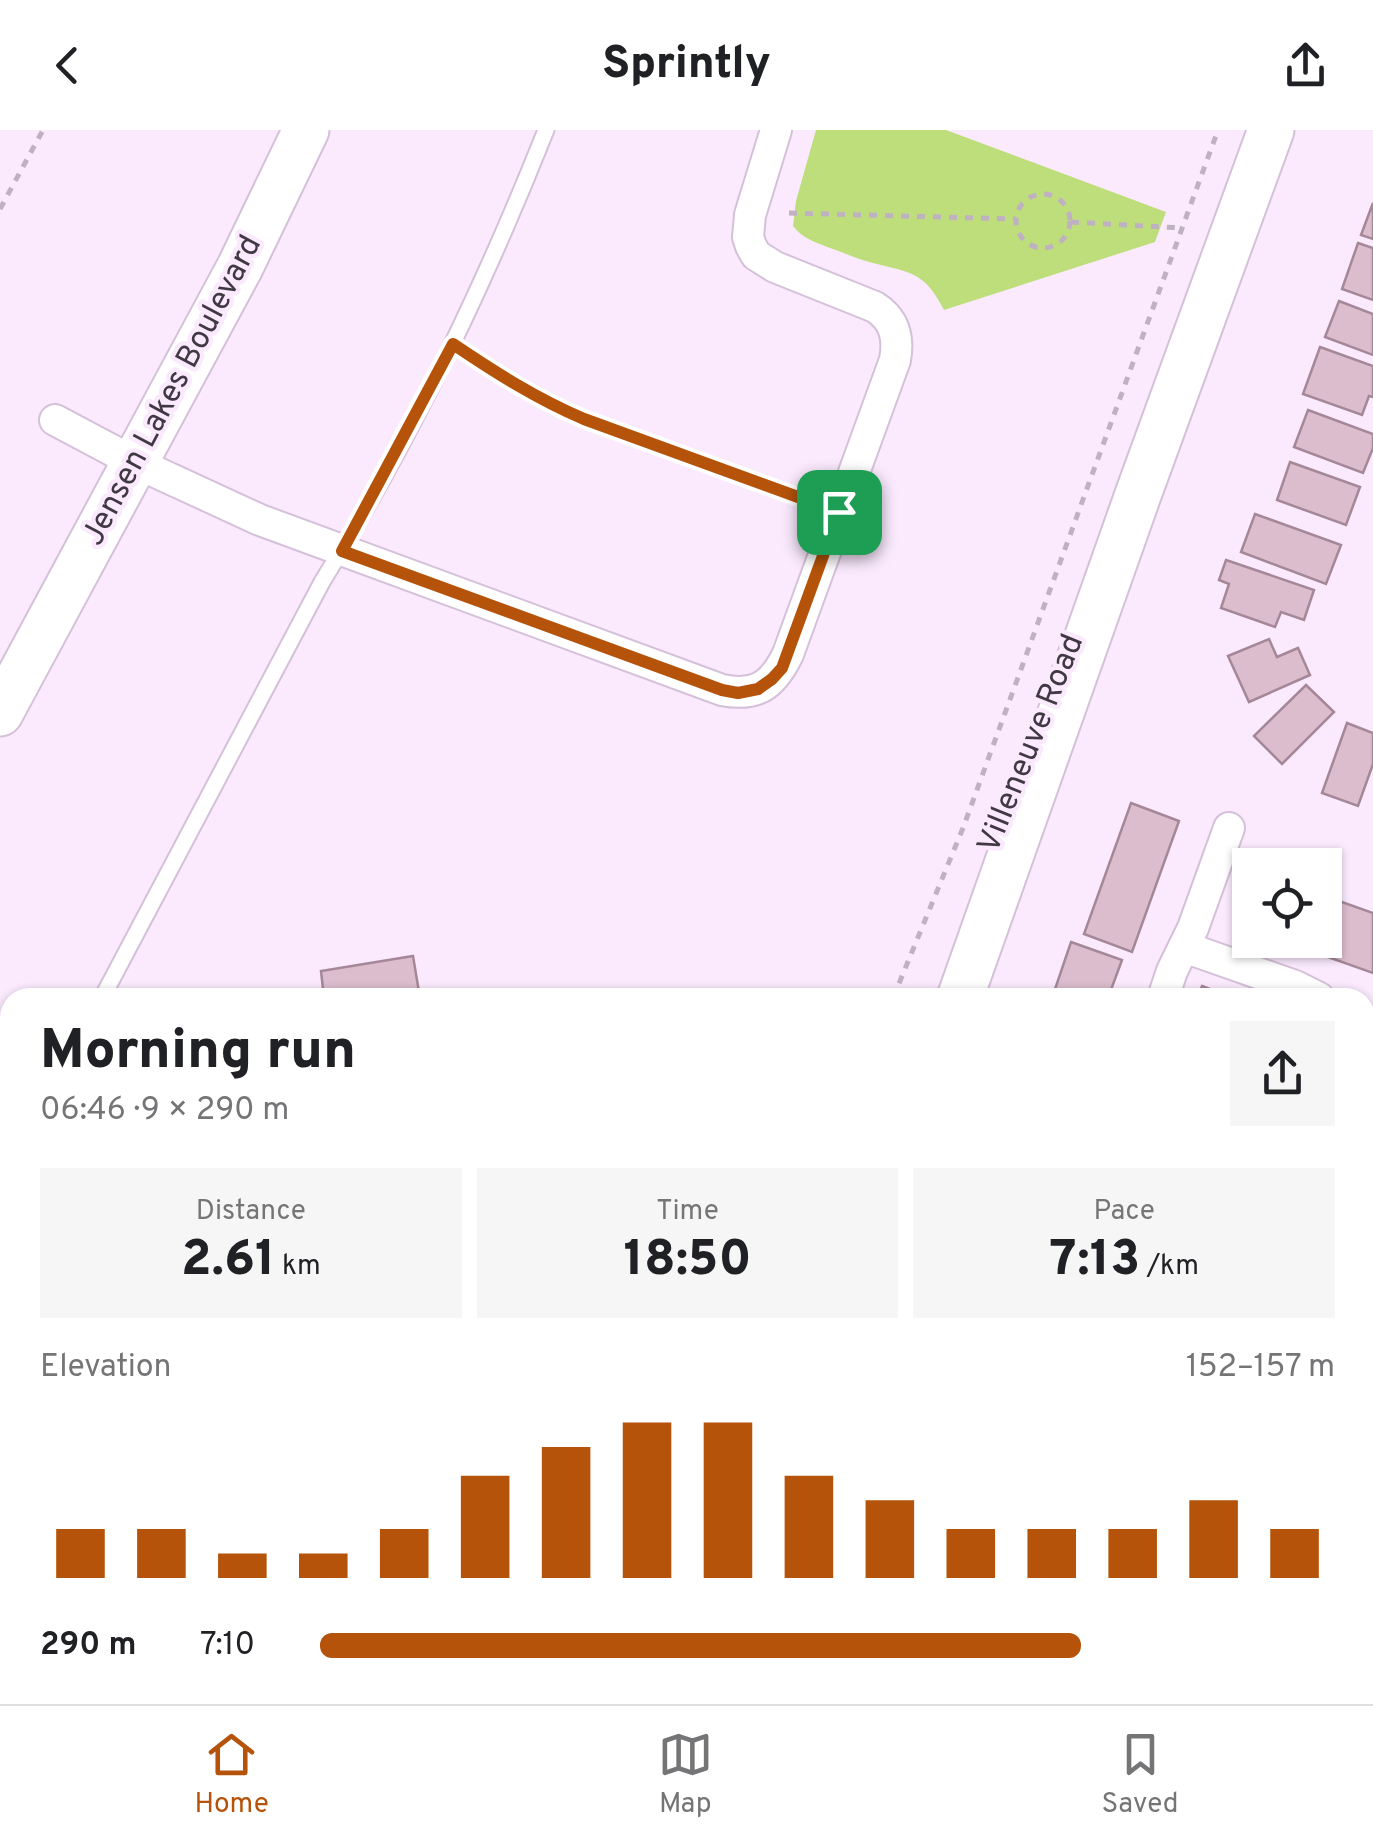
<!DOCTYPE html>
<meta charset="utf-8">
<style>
body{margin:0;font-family:Overpass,sans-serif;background:#f6f6f6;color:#202124;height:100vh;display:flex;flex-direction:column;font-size:38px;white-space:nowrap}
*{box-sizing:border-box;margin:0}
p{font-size:32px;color:#757577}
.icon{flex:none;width:55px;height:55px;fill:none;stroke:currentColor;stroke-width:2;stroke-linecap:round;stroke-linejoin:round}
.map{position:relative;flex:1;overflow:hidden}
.drawer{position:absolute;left:0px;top:858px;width:1375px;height:718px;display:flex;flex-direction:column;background:#fff;border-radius:30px 30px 0 0;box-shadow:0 2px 8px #0004}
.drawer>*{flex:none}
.buttons{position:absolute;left:1232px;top:718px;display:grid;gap:20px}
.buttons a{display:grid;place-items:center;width:110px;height:110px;border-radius:0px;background:#fff;box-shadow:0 2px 8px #0004;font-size:50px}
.pin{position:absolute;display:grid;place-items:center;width:85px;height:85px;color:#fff;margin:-42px;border-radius:20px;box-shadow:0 5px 15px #0006}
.round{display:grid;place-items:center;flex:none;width:105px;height:105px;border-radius:0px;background:#f6f6f6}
.overview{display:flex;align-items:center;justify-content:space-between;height:170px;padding:0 40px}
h1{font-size:55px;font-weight:800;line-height:75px}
.stats{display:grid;grid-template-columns:repeat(3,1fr);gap:15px;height:170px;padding:10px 40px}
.stats div{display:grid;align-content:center;border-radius:0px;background:#f6f6f6;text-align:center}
.stats b{font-size:50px;font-weight:800}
.stats small{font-size:28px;font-weight:400}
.stats p{font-size:28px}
.chart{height:280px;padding:20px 40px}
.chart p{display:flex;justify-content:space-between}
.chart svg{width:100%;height:180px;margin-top:10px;stroke:#b45309;stroke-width:6}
ul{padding:0 40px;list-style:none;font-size:32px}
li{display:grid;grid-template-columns:160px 120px 1fr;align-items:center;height:75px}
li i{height:25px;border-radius:12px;background:#b45309}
header{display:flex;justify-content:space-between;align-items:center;height:130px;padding:0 40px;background:#fff;font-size:45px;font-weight:800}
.dock{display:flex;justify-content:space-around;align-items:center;height:140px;border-top:2px solid #e0e0e0;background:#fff;font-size:28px;color:#757577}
.dock a{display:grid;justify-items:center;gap:5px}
.dock .on{color:#b45309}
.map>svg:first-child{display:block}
.green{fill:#bede7c}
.building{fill:#dbbdcd;stroke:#a58897;stroke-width:2.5}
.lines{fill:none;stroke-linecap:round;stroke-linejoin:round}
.lane-casing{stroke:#d5c0d9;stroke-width:19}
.street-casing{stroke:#d5c0d9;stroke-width:34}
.secondary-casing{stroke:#d5c0d9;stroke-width:49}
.path{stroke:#bfb1c2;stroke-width:5;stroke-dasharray:8 8;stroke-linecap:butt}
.lane{stroke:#fff;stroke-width:15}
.street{stroke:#fff;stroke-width:30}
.secondary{stroke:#fff;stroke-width:45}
.route-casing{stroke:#fff;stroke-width:20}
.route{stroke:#b45309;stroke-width:12}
.labels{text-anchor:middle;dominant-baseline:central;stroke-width:9;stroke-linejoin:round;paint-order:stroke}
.street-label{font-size:32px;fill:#403842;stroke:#fbeafe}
</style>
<header><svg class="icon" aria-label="back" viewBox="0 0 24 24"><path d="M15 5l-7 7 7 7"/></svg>Sprintly<svg class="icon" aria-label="share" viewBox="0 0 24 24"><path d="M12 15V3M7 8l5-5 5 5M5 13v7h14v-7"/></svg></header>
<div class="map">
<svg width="1373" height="1574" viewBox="0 0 1373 1574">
<rect width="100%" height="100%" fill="#fbeafe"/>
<!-- green -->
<path class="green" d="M 816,0 L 946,0 L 1166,82 L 1155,112 L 944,180 C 924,141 911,143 873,133 C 857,129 842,122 827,117 C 813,111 802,108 793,96 L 796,71 Z"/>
<!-- building -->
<g class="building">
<polygon points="1373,73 1373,109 1361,105"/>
<polygon points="1358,113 1373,118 1373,170 1342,159"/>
<polygon points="1339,171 1373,184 1373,225 1325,207"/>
<polygon points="1320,217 1373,236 1373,267 1369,266 1362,285 1303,264"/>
<polygon points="1308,280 1373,304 1373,318 1363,343 1294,317"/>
<polygon points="1290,332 1360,357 1346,395 1277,370"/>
<polygon points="1255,384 1341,415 1326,454 1241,422"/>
<polygon points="1226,430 1314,460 1304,490 1281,482 1275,497 1221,478 1229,454 1219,450"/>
<polygon points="1269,509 1277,527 1298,518 1310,545 1249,572 1228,526"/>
<polygon points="1306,555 1334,582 1282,634 1254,606"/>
<polygon points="1347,593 1373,603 1373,634 1358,676 1322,663"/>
<polygon points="1131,673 1179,691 1132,822 1084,804"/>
<polygon points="1325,766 1373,783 1373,843 1280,810 1325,810"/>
<polygon points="1071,812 1122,830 1108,868 1052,868"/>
<polygon points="413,826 420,868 324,868 321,841"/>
<polygon points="1202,856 1233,868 1197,868"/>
<polygon points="1365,953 1373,955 1373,1010 1365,1007"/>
<polygon points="1365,1401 1373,1404 1373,1458 1365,1455"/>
<polygon points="1365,1463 1373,1467 1373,1502 1365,1499"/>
<polygon points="825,1565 867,1565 881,1574 819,1574"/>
<polygon points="1048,1565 1104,1565 1094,1574 1056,1574"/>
<polygon points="1310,1565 1359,1565 1356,1574 1334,1574"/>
</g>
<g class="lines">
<!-- lane casing -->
<g class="lane-casing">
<g id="lane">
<path d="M 453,214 C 496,243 537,268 584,289 L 839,382"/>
<path d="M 102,868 L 322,452 C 411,309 484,156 546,0"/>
<polyline points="0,1072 10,1052"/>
<polyline points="0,1564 16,1574"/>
</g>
</g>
<!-- street casing -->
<g class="street-casing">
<g id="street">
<path d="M 55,290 L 134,332 L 260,390 L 722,560 C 757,567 773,555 788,524 L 895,230 C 899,208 895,190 875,177 L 775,137 L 756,125 L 751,116 L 748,107 L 750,85 L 776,0"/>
<polyline points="1184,817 1295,856 1319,868"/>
<polyline points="1163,868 1172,841 1193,798 1229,698"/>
<polyline points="1365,902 1373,907"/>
<polyline points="1365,1335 1373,1338"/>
</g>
</g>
<!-- secondary casing -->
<g class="secondary-casing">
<g id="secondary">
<polyline points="0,583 240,137 306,0"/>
<polyline points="960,868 1139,362 1271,0"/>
<polyline points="0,1316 10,1325"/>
<polyline points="451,1565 474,1574"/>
<polyline points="551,1565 577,1569 624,1567"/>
<polyline points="700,1565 711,1574"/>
</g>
</g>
<!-- path -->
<g class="path">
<circle cx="1043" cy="91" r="27"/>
<polyline points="0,79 43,0"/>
<polyline points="789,83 1016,89"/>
<polyline points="1071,92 1182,98"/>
<polyline points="893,868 963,698 1218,0"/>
</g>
<!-- lane -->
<use href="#lane" class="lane"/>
<!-- street -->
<use href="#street" class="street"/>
<!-- secondary -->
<use href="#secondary" class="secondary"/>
</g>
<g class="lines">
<!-- route casing -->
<g class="route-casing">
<path id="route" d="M 453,214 C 496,243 537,269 584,289 L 839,382 L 782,538 L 772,549 L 758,559 L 738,563 L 722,560 L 342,421 Z"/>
</g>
<!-- route -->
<use href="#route" class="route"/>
</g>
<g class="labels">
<!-- street labels -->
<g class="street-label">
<text transform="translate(173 261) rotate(-62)">Jensen Lakes Boulevard</text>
<text transform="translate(1032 614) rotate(-68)">Villeneuve Road</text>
</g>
</g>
</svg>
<div class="buttons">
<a><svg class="icon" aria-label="locate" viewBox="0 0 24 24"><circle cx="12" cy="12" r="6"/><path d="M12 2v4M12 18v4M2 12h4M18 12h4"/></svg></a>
</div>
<div class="pin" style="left:839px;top:382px;background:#1e9e55"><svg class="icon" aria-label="arrive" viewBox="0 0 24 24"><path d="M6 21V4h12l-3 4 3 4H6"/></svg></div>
<section class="drawer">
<div class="overview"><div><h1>Morning run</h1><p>06:46 · 9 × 290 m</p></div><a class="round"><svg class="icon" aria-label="share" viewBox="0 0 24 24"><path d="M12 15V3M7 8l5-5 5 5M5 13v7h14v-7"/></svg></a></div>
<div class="stats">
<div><p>Distance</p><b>2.61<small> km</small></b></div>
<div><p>Time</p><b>18:50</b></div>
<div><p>Pace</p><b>7:13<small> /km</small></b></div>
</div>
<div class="chart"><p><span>Elevation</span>152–157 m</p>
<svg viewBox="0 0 160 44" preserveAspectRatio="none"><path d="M5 44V32M15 44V32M25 44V38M35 44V38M45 44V32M55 44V19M65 44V12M75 44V6M85 44V6M95 44V19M105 44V25M115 44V32M125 44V32M135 44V32M145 44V25M155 44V32"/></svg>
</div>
<ul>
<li><b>290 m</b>7:10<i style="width:75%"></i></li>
</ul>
</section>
</div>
<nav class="dock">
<a class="on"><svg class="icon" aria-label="home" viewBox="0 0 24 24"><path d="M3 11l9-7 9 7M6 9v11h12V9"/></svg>Home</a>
<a><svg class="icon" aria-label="map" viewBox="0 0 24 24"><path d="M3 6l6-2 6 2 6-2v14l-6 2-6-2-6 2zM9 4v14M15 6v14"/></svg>Map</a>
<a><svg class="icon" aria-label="saved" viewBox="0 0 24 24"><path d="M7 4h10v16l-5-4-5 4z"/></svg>Saved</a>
</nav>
